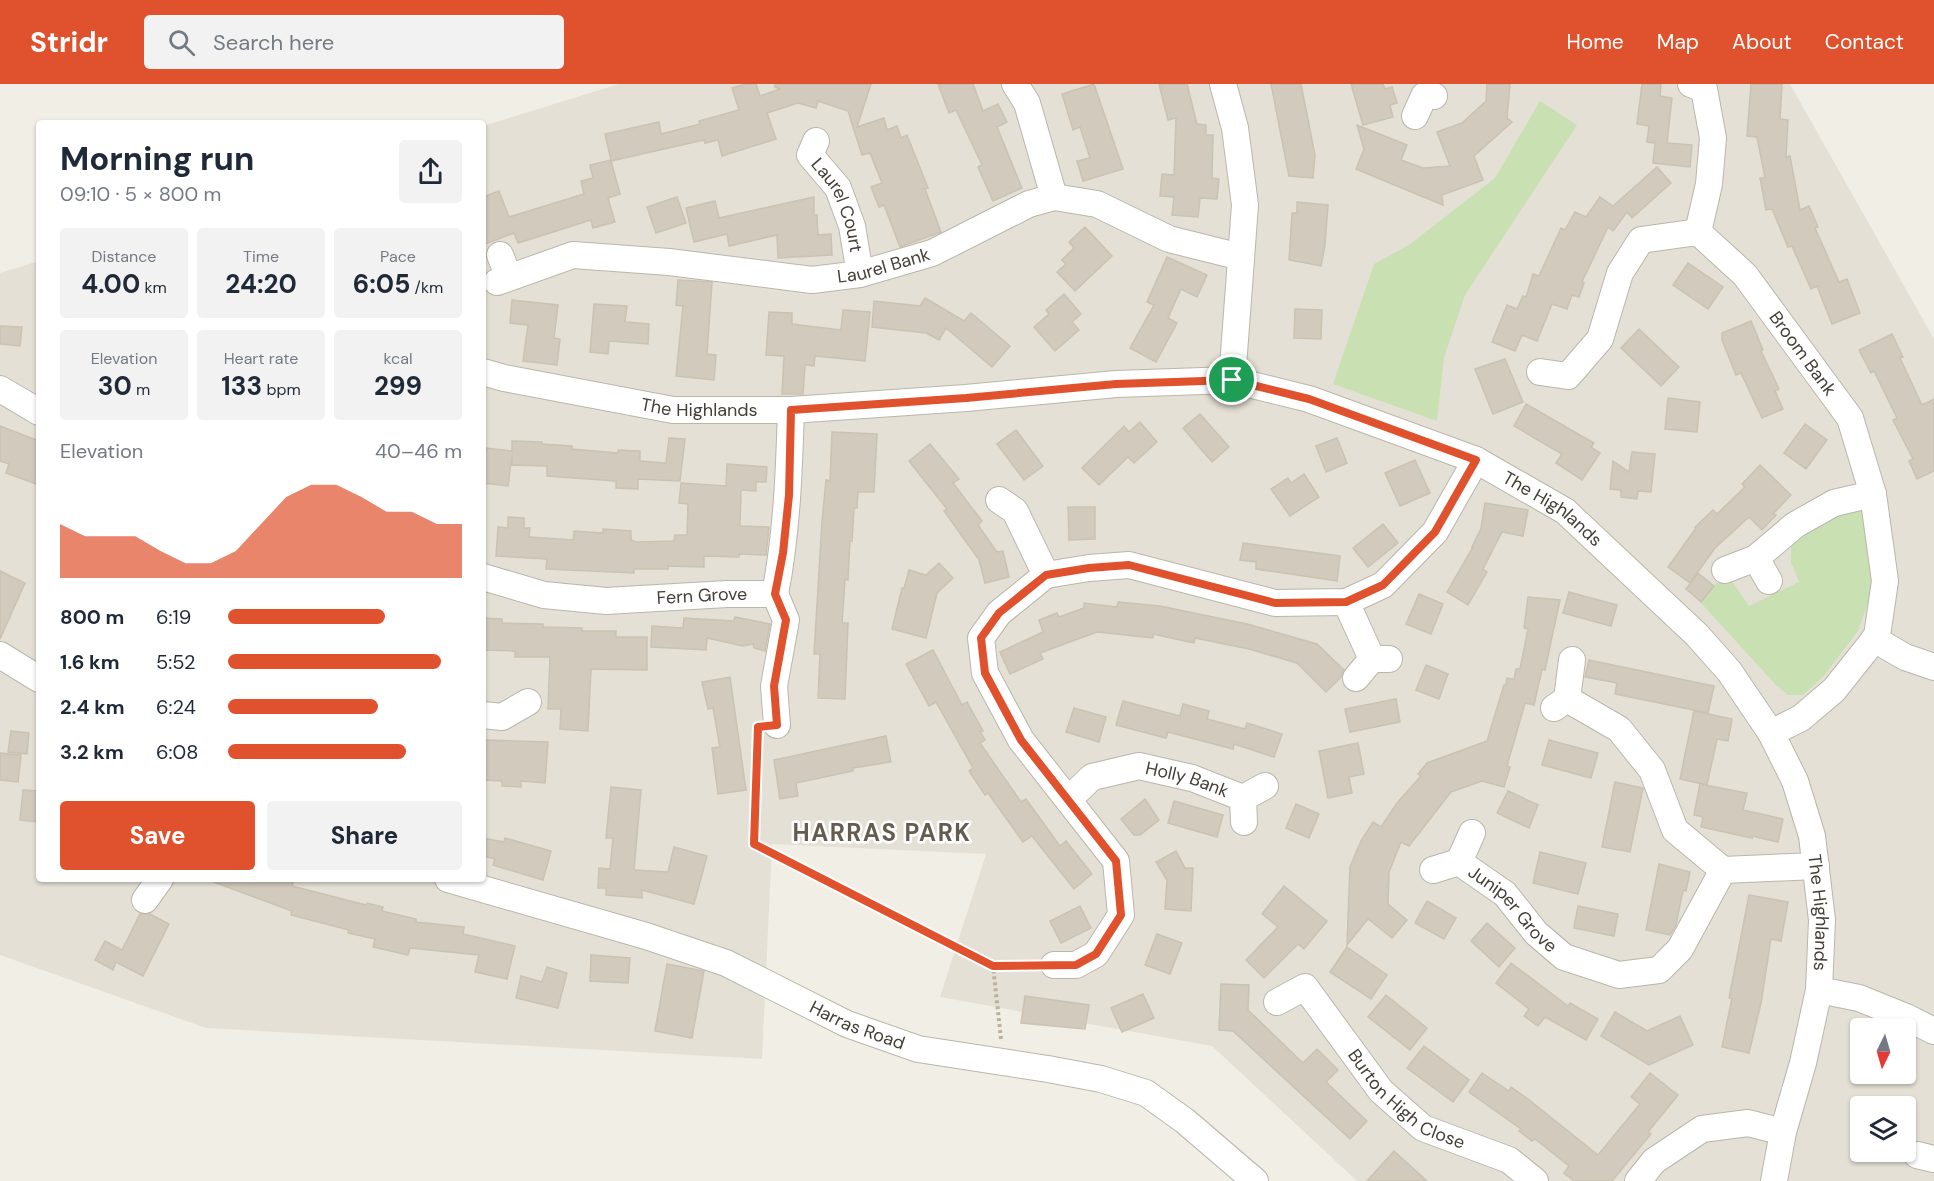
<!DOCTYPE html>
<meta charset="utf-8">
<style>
body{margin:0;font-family:"DM Sans",sans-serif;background:#f2f2f3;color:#1f2937;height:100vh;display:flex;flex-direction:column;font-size:22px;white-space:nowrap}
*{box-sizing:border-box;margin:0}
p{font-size:20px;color:#747a83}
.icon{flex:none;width:33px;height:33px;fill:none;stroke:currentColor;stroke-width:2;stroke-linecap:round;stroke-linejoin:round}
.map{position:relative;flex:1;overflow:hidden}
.sheet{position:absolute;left:36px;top:36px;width:450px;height:762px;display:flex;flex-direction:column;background:#fff;border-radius:6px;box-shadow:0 2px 4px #0004}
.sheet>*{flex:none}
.needle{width:39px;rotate:185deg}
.buttons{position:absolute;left:1850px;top:934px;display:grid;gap:12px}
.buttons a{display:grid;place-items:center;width:66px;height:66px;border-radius:6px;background:#fff;box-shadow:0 2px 4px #0004;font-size:30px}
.pin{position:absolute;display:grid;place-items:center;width:51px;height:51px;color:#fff;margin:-26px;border:3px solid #fff;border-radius:50%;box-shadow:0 2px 6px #0007}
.round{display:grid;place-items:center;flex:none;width:63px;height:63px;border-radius:6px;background:#f2f2f3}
.overview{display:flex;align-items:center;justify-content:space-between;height:102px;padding:0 24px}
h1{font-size:33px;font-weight:700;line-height:45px}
.stats{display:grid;grid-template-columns:repeat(3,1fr);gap:9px;height:102px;padding:6px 24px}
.stats div{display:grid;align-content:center;border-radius:6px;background:#f2f2f3;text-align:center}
.stats b{font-size:26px;font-weight:700}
.stats small{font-size:16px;font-weight:400}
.stats p{font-size:16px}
.chart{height:168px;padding:12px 24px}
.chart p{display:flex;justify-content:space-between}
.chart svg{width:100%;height:108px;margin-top:6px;fill:#e0522d;opacity:.7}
.cta{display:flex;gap:12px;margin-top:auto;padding:12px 24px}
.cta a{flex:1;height:69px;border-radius:6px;background:#e0522d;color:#fff;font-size:24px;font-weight:700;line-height:69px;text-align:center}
.cta a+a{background:#f2f2f3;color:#1f2937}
ul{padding:0 24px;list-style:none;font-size:20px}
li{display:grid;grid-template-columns:96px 72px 1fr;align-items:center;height:45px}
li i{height:15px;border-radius:8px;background:#e0522d}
header{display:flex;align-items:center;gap:36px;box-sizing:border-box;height:84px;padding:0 30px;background:#e0522d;color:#fff}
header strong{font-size:28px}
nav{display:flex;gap:33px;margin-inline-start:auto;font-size:21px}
.search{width:420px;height:54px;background:#f2f2f3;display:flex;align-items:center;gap:15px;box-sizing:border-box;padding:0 21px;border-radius:6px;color:#747a83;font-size:22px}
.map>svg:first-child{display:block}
.residential{fill:#e4e0d5;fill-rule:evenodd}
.green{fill:#c9e0b3}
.building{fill:#d1cabd;stroke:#cbc2b1;stroke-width:1.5}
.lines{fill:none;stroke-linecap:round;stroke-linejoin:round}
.minor-casing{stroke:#bbb6aa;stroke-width:28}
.path{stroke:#bbb29d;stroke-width:4;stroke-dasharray:3 3;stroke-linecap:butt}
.minor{stroke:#fff;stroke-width:26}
.route-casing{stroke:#fff;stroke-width:12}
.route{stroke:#e0522d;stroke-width:8}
.labels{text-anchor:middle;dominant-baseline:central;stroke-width:5;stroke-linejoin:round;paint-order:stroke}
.street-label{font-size:18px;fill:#433e36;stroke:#fff}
.district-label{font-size:24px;font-weight:bold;letter-spacing:1.5px;fill:#645d4f;stroke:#fff}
</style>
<header>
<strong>Stridr</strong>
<div class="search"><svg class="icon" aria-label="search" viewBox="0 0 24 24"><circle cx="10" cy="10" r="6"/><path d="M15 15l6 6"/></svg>Search here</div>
<nav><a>Home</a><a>Map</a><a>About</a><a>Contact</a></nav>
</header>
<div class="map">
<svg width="1934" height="1097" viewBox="0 0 1934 1097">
<rect width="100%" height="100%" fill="#f1eee6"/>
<!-- residential -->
<path class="residential" d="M 619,0 L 1790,0 L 1934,255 L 1934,1097 L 1357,1097 L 1212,962 L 940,913 L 986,770 L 772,760 L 762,975 L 206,944 L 0,871 L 0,189 L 39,177 L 39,795 L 483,795 L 483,42 ZM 1860,945 L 1905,945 L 1905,990 L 1860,990 ZM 1860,1023 L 1905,1023 L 1905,1068 L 1860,1068 Z"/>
<!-- green -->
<g class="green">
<polygon points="1540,17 1577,41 1465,211 1444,273 1437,337 1333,300 1374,180 1409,161 1495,94"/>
<polygon points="1846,427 1867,427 1873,504 1858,547 1823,593 1803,611 1788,611 1775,600 1700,518 1716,499 1731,496 1749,522 1799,498 1791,478 1791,463 1818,439"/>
</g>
<!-- building -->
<g class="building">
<polygon points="746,0 756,0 760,12 780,5 775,3 775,0 871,0 857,43 884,34 887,46 897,42 901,54 907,51 928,104 925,105 941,148 900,163 884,121 879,123 871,103 882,99 870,69 862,71 848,27 818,17 816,24 798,19 767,29 776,55 722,72 718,56 705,59 704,56 611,77 620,110 608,114 615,138 593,144 591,136 518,159 514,149 483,161 483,113 499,107 509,133 584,110 581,97 593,94 590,81 611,76 605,50 659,38 661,50 700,40 699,37 739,26 732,4"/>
<polygon points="938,0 973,0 983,27 998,20 1007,38 997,43 1022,104 993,117 978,83 982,81 956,26 949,29"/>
<polygon points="1094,0 1123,85 1083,97 1077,77 1090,74 1080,43 1073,46 1062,10"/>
<polygon points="1159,0 1187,0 1197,40 1206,41 1206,51 1213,51 1212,94 1219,95 1217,115 1200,114 1198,133 1172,131 1174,113 1160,112 1162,90 1174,91 1176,34 1168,36"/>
<polygon points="1271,0 1301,0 1315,71 1313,94 1289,92"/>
<polygon points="1351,0 1383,0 1385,5 1392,3 1397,19 1390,21 1393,33 1363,41"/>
<polygon points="1487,0 1510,0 1507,34 1512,38 1474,72 1483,96 1442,111 1443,121 1356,85 1364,65 1357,41 1407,61 1401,76 1423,84 1450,82 1437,48 1462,39 1486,17"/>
<polygon points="1642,0 1661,0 1660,12 1672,14 1667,59 1692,61 1690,83 1653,79 1655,59 1647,58 1649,42 1637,40"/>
<polygon points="1751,0 1782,0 1780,35 1788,36 1786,73 1790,72 1800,126 1809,122 1818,143 1815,144 1839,198 1847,195 1860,229 1832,240 1817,202 1811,205 1792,162 1788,163 1772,125 1766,126 1760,94 1765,94 1757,53 1747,52"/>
<polygon points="1657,83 1671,99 1632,134 1627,128 1613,147 1608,143 1582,198 1584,199 1579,213 1572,211 1567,225 1552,220 1537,257 1522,251 1515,267 1492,258 1507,221 1517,225 1523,212 1526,213 1533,190 1539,192 1561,144 1565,146 1575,128 1586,133 1600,113 1613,122"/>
<polygon points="677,113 686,139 656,149 647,123"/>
<polygon points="814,113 814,131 817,131 818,151 831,150 832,171 778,174 777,151 729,162 727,150 694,158 686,124 715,117 719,134"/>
<polygon points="1297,118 1328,121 1325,161 1321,182 1289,176 1292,129 1297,129"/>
<polygon points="1085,143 1112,172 1075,207 1057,188 1066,180 1062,176 1074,164 1069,158"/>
<polygon points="1167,173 1207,191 1197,213 1181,205 1168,234 1177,239 1156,278 1130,264 1154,221 1147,218"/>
<polygon points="1688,179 1723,203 1708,225 1673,201"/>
<polygon points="678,196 712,198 707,270 716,271 714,296 676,292 683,222 676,221"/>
<polygon points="1064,210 1081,230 1072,238 1079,246 1055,267 1034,243 1049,230 1046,226"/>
<polygon points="925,214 964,237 971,229 1010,262 992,283 946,244 939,256 926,249 872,243 874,217 920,222"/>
<polygon points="512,216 558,221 554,254 560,255 557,281 523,277 528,241 510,239"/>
<polygon points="594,220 627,222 625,238 649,240 648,260 609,257 608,270 590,268"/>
<polygon points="1295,225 1322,226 1321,255 1294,254"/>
<polygon points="843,226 870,228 865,277 815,272 814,282 805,281 803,310 782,310 784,272 766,271 769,228 792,229 792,240 841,246"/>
<polygon points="1751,237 1763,266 1761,267 1779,305 1775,307 1783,325 1762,334 1741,289 1736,291 1722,256 1722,249"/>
<polygon points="0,242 22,243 20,262 0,260"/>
<polygon points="1639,245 1679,283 1661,302 1621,264"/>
<polygon points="1892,250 1903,273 1900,274 1922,321 1934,315 1934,387 1917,395 1909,377 1913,375 1893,336 1897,334 1874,287 1871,289 1859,266"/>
<polygon points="1505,275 1523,318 1493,330 1475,285"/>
<polygon points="1668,314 1700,318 1697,348 1665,345"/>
<polygon points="1526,320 1594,359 1591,363 1600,369 1582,396 1556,379 1562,370 1514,342"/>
<polygon points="1200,330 1229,363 1212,378 1183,344"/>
<polygon points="1140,338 1157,358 1134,379 1128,373 1099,401 1082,384 1124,342 1129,348"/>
<polygon points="1805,340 1827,356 1806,385 1784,369"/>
<polygon points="0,342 39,357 39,401 6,389 9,380 0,377"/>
<polygon points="1016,346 1043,382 1024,396 997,360"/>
<polygon points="832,348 877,350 874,408 858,408 857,424 854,424 852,457 850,457 848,496 845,495 842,539 848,539 845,615 818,614 820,570 814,570 822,438 826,396 830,397"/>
<polygon points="669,354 685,355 680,397 638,395 638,405 616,404 616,397 547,392 547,382 512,381 512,371 508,402 483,399 483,375 485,375 486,364 512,367 512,357 542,358 542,360 572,362 572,365 618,369 618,366 640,367 640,377 666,379"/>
<polygon points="1337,354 1347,379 1326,388 1316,362"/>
<polygon points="930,360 959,395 953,399 982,437 978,441 997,468 1003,467 1009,493 985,499 978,472 977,473 944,427 947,425 909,377"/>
<polygon points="1632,368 1655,370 1651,408 1638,407 1637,415 1621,413 1621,406 1610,405 1613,377 1629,388"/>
<polygon points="1415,376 1430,409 1400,422 1385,389"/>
<polygon points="727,380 767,383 766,398 756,398 756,407 741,406 740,442 769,443 766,471 739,470 739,473 704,472 704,483 668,482 668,485 634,485 634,489 546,485 547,475 496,472 498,443 508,444 508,433 524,434 524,444 530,444 529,453 573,456 574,447 603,449 603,445 631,447 631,456 636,458 674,457 675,451 687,451 688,420 679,419 681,399 726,402"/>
<polygon points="1760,381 1791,411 1773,430 1776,431 1762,446 1749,433 1715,464 1690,499 1668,483 1696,444 1695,443 1713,426 1717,430 1745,403 1742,400"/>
<polygon points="1304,390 1319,413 1290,432 1271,405 1288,394 1291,399"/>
<polygon points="1485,419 1528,426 1523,452 1502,448 1483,485 1487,488 1468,521 1447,508 1473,463 1472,463 1481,444"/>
<polygon points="1068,423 1095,423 1095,455 1069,456"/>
<polygon points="1383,440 1398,459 1368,483 1353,464"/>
<polygon points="1243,459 1340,472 1337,497 1256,485 1256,478 1240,476"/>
<polygon points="939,479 953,494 937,509 926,554 892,545 902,504 904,504 909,486 926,491"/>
<polygon points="0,487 25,499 0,555"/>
<polygon points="1698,489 1714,502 1701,518 1686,505"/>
<polygon points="1569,508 1617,521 1611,542 1563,529"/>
<polygon points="1419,510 1443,520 1431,550 1406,540"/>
<polygon points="1528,513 1560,516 1545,586 1542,585 1534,621 1525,619 1507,682 1510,683 1504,703 1482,697 1451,708 1409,762 1401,758 1389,788 1388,820 1407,836 1392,854 1368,835 1347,861 1350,783 1361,757 1373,738 1381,743 1397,719 1421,692 1418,690 1427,679 1487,657 1504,601 1506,601 1507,594 1514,595 1516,585 1520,585 1528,545 1524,544"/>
<polygon points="1118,518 1160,522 1247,540 1317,560 1344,586 1341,593 1326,608 1297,579 1249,565 1195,554 1194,559 1153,550 1153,554 1097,548 1040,569 1043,575 1010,590 1000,568 1043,548 1039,536 1057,529 1059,533 1084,524 1084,519 1117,523"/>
<polygon points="735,533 770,540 765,567 754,564 753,560 743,562 707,554 706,566 651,563 652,542 683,544 684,534 734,537"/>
<polygon points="483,534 502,535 502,539 543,540 543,543 582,544 582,547 616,547 616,553 647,553 647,586 591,585 588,647 560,645 561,625 548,625 550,573 515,573 515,567 483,566"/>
<polygon points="933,566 962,621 967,618 983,647 980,647 985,656 980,659 1021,718 1026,715 1060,762 1066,757 1092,790 1074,805 1032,752 1023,758 988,709 985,711 969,687 973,684 936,618 929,622 906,580"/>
<polygon points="1589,576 1714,602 1708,629 1615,610 1617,599 1585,593"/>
<polygon points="1426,581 1448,590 1439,615 1416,606"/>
<polygon points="730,593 746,706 718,710 712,664 720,663 713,624 708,625 702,598"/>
<polygon points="1396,615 1400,638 1350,648 1345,625"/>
<polygon points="1123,617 1180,632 1183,620 1209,627 1207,635 1245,645 1247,639 1282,650 1274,673 1234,660 1233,665 1168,648 1166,654 1116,641"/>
<polygon points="1074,624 1106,633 1099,658 1066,648"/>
<polygon points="1694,627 1732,635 1728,657 1717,655 1707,701 1680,695"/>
<polygon points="11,647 29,649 27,670 8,668"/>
<polygon points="886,652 891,678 853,684 853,687 796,699 798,712 780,715 774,676"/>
<polygon points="483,656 548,658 545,699 521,697 521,703 502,702 502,697 483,696"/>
<polygon points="1549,656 1598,669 1591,694 1542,681"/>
<polygon points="1358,659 1364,690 1349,693 1352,709 1328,714 1319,667"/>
<polygon points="0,669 21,671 18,698 0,696"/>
<polygon points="1615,698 1643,704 1630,768 1602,763"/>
<polygon points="1700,700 1747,709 1743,726 1783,735 1778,758 1752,752 1752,754 1701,743 1703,733 1694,731"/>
<polygon points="611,703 641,706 634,786 668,788 674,763 707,772 694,820 642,806 642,814 606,811 606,804 598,804 599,784 610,785 613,754 606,754"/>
<polygon points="23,706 39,707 39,738 20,736"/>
<polygon points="1508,707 1538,721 1529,744 1497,729"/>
<polygon points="1145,715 1159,736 1140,751 1134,751 1121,735"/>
<polygon points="1174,717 1223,731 1217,753 1168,739"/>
<polygon points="1296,720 1319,730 1309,754 1286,744"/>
<polygon points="483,754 504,758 505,754 551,767 543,796 493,781 495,775 483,772"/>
<polygon points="1176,767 1185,784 1193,784 1191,827 1165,825 1167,796 1156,778"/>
<polygon points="1540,768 1586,779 1578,810 1533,799"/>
<polygon points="1659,780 1690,788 1686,807 1683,806 1676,841 1670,851 1646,846"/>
<polygon points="212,795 294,795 292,802 366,821 367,819 383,823 382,827 416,835 416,838 464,843 463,850 515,862 507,895 475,888 479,871 410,864 408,871 373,863 375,855 348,849 349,846 291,831 292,827 211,797"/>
<polygon points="1284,802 1327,837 1304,865 1298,860 1264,894 1246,876 1278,843 1262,830"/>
<polygon points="1749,811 1788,818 1781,857 1771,855 1761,919 1749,969 1722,963 1732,914 1729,914"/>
<polygon points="1427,817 1456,834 1444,855 1415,839"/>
<polygon points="1080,822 1091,844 1061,859 1050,837"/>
<polygon points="1578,822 1618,830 1614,852 1574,844"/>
<polygon points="140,830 150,830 169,840 143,892 116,878 113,886 95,876 105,857 122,866"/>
<polygon points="1487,839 1515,864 1499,883 1471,857"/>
<polygon points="1157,850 1182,859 1170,890 1145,881"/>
<polygon points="1347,863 1387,891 1371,915 1330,888"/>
<polygon points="591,871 630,874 628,899 590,897"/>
<polygon points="1511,879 1568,922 1570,919 1598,935 1586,956 1545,933 1538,942 1524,932 1529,925 1496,899"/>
<polygon points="667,880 704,887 692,954 655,947"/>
<polygon points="547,883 567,889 558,924 516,914 521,892 542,898"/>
<polygon points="1221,900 1249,901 1248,926 1303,979 1317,965 1338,986 1326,998 1367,1037 1350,1055 1233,947 1219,946"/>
<polygon points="1143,910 1154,934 1122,948 1111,924"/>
<polygon points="1386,911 1427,944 1410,966 1368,933"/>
<polygon points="1025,912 1089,921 1085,945 1021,939"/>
<polygon points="1615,928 1647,947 1680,932 1693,961 1649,981 1601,952"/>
<polygon points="1424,962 1469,996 1453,1018 1407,984"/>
<polygon points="1482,989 1509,1007 1511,1003 1528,1015 1598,1071 1640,1020 1631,1013 1650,989 1678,1011 1648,1048 1651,1050 1612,1097 1574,1097 1564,1089 1569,1082 1535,1055 1532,1057 1519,1047 1521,1045 1469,1008"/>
<polygon points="1394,1067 1427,1097 1367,1097"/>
</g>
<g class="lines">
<!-- minor casing -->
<g class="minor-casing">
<g id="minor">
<polyline points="1015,0 1027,19 1054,113"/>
<polyline points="1223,0 1235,44 1245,121 1232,296"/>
<polyline points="1691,0 1704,5 1713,54 1709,100 1698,148"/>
<polyline points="1415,32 1424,12 1434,12"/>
<path id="s1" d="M 816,57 L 810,71 L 838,104 L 852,142 L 860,190"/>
<polyline points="500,171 509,193"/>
<path id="s2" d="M 497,198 L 573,171 L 669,178 L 812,196 L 860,190 L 932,169 L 1029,120 L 1054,113 L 1097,120 L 1169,155 L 1241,173"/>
<path id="s3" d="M 483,288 L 504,294 L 673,326 L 791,326 L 966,314 L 1116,300 L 1232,296 L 1309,315 L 1476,376 L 1565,427 L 1697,551 L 1729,587 L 1771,649 L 1795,697 L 1812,752 L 1822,836 L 1819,906 L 1803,979 L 1783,1048 L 1774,1097"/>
<path id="s4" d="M 1540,288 L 1568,292 L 1600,255 L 1620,189 L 1641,156 L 1698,148 L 1745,191 L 1850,334 L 1873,410 L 1885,497 L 1877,552 L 1834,606 L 1801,634 L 1771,649"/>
<polyline points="0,305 39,328"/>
<polyline points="999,416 1015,427 1046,491"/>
<polyline points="1756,474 1769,497"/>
<polyline points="1725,486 1756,474 1795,441 1834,419 1873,410"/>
<path id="s5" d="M 483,493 L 544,511 L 606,517 L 727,510 L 775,510"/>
<path d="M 775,510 C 787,448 789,388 791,326"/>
<polyline points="775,510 786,536 774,602 777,641"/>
<polyline points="1346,518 1372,575"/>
<polyline points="1874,555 1905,573 1934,583"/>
<polyline points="0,571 39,595"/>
<polyline points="1356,594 1372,575 1389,575"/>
<polyline points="1567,615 1572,576"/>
<polyline points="1554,624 1567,615 1619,645 1652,686 1675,746 1723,786 1816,782"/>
<polyline points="483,631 502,633 528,618"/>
<polyline points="1243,714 1244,738"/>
<path id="s6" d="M 1069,715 L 1092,693 L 1139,682 L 1192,694 L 1243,714 L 1265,702"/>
<polyline points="1459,778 1472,749"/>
<path id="s7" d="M 1433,786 L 1459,778 L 1505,810 L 1536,849 L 1564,873 L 1619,891 L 1659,886 L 1680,865 L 1723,786"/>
<path id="s8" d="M 448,795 L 646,852 L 726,879 L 847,940 L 918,965 L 1048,985 L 1101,995 L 1146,1009 L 1185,1037 L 1255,1097"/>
<polyline points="145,816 160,795"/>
<polyline points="1054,881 1076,881 1096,870 1121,831 1116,777 1021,656 985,589 981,554 999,529 1046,491 1089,484 1129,481 1275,519 1346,518 1383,501 1435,448 1476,376"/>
<polyline points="1819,906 1859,914 1906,933 1934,947"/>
<path id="s9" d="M 1277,918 L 1305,903 L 1381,1007 L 1423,1044 L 1509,1076 L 1535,1097"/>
<polyline points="1917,1071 1934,1075"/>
<polyline points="1638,1097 1654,1077 1702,1045 1748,1039 1783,1048"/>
</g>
</g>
<!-- path -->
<g class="path">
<polyline points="758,654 754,761 993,882"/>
<polyline points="1001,955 993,882 1032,882"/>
</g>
<!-- minor -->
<use href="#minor" class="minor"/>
</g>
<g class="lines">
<!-- route casing -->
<g class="route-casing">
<polygon id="route" points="1232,296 1309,315 1476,376 1435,448 1383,501 1346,518 1275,519 1129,481 1089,484 1046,491 999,529 981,554 985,589 1021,656 1116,777 1121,831 1096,870 1076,881 993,882 754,760 758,643 777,641 774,602 786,536 775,510 783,469 789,411 791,326 966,314 1116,300"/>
</g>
<!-- route -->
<use href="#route" class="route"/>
</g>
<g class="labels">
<!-- street labels -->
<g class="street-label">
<text stroke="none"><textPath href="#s1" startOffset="74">Laurel Court</textPath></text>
<text stroke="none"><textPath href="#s2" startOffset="394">Laurel Bank</textPath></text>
<text stroke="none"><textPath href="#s4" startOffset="404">Broom Bank</textPath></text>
<text stroke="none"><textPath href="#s3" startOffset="220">The Highlands</textPath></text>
<text stroke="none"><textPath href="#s3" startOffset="1102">The Highlands</textPath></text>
<text stroke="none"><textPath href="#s5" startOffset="222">Fern Grove</textPath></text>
<text stroke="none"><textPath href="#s6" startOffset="130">Holly Bank</textPath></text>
<text stroke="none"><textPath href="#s7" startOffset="99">Juniper Grove</textPath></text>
<text stroke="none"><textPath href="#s3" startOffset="1606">The Highlands</textPath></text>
<text stroke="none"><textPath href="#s8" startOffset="436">Harras Road</textPath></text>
<text stroke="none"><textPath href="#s9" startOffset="186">Burton High Close</textPath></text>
</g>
<!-- district labels -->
<g class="district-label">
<text x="882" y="748">HARRAS PARK</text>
</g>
</g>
</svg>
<div class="buttons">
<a><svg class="needle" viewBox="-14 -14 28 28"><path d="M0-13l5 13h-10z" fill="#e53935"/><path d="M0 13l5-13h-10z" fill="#747a83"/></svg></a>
<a><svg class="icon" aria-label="layers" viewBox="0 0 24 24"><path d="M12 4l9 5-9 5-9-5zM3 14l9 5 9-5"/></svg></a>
</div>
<div class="pin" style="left:1232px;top:296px;background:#1e9e55"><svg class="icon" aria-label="arrive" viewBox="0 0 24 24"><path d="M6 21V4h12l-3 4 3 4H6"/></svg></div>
<section class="sheet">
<div class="overview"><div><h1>Morning run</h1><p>09:10 · 5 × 800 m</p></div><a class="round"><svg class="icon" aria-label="share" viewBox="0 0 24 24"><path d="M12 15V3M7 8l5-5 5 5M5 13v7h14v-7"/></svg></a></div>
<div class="stats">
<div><p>Distance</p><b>4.00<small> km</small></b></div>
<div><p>Time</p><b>24:20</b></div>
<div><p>Pace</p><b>6:05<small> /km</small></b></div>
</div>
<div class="stats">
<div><p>Elevation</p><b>30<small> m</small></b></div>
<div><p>Heart rate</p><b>133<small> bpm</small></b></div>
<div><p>kcal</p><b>299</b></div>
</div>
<div class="chart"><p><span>Elevation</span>40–46 m</p>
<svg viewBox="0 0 160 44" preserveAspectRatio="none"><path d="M0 44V22L10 27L20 27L30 27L40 33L50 38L60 38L70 33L80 22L90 11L100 6L110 6L120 11L130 17L140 17L150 22L160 22V44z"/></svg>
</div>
<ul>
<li><b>800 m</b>6:19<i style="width:67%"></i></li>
<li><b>1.6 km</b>5:52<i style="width:91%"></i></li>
<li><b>2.4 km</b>6:24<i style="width:64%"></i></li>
<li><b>3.2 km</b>6:08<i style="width:76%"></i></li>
</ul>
<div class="cta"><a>Save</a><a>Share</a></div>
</section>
</div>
